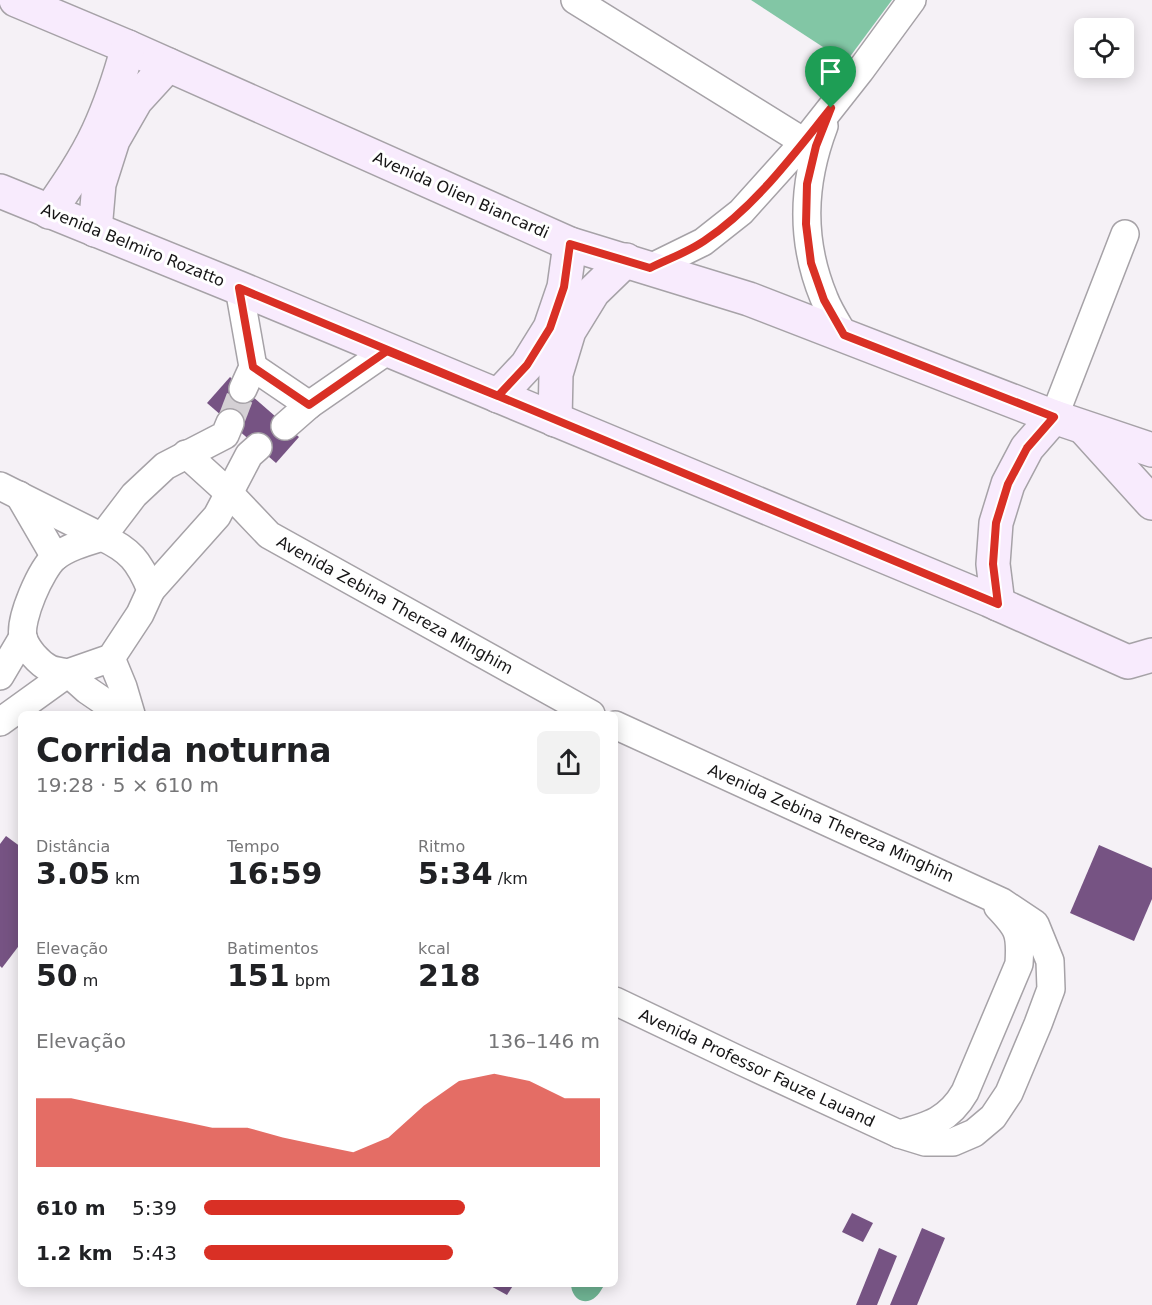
<!DOCTYPE html>
<html lang="pt">
<meta charset="utf-8">
<style>
body{margin:0;font-family:"DejaVu Sans",sans-serif;background:#f2f2f2;color:#202124;height:100vh;display:flex;flex-direction:column;font-size:22px;white-space:nowrap}
*{box-sizing:border-box;margin:0}
p{font-size:20px;color:#757577}
.icon{flex:none;width:33px;height:33px;fill:none;stroke:currentColor;stroke-width:2;stroke-linecap:round;stroke-linejoin:round}
.map{position:relative;flex:1;overflow:hidden}
.panel{position:absolute;left:18px;top:711px;width:600px;height:576px;display:flex;flex-direction:column;background:#fff;border-radius:9px;box-shadow:0 3px 15px #0003}
.panel>*{flex:none}
.buttons{position:absolute;left:1074px;top:18px;display:grid;gap:12px}
.buttons a{display:grid;place-items:center;width:60px;height:60px;border-radius:9px;background:#fff;box-shadow:0 3px 15px #0003;font-size:30px}
.pin{position:absolute;display:grid;place-items:center;width:51px;height:51px;color:#fff;margin:-62px -26px;border-radius:50% 50% 50% 0;rotate:-45deg;box-shadow:0 0 6px #0007}
.pin .icon{rotate:45deg}
.round{display:grid;place-items:center;flex:none;width:63px;height:63px;border-radius:9px;background:#f2f2f2}
.headline{display:flex;align-items:center;justify-content:space-between;height:102px;padding:0 18px}
h1{font-size:33px;font-weight:800;line-height:45px}
.stats{display:grid;grid-template-columns:repeat(3,1fr);gap:9px;height:102px;padding:6px 18px}
.stats div{display:grid;align-content:center}
.stats b{font-size:30px;font-weight:800}
.stats small{font-size:16px;font-weight:400}
.stats p{font-size:16px}
.chart{height:168px;padding:12px 18px}
.chart p{display:flex;justify-content:space-between}
.chart svg{width:100%;height:108px;margin-top:6px;fill:#d93025;opacity:.7}
ul{padding:0 18px;list-style:none;font-size:20px}
li{display:grid;grid-template-columns:96px 72px 1fr;align-items:center;height:45px}
li i{height:15px;border-radius:8px;background:#d93025}
.map>svg:first-child{display:block}
.forest{fill:#82c6a5}
.water{fill:#6fb393}
.building{fill:#765383}
.lines{fill:none;stroke-linecap:round;stroke-linejoin:round}
.street-tunnel{stroke:#d4d0d4;stroke-width:27;stroke-dasharray:27 14;stroke-linecap:butt}
.street-casing{stroke:#a6a2a7;stroke-width:30}
.secondary-casing{stroke:#a6a2a7;stroke-width:36}
.street{stroke:#fff;stroke-width:27}
.secondary{stroke:#f8ebfd;stroke-width:33}
.route-casing{stroke:#fff;stroke-width:12}
.route{stroke:#d93025;stroke-width:8}
.labels{text-anchor:middle;dominant-baseline:central;stroke-width:6;stroke-linejoin:round;paint-order:stroke}
.street-label{font-size:16px;fill:#161516;stroke:#fff}
</style>
<div class="map">
<svg width="1152" height="1305" viewBox="0 0 1152 1305">
<rect width="100%" height="100%" fill="#f5f1f6"/>
<!-- forest -->
<polygon class="forest" points="751,0 892,0 846,62"/>
<!-- water -->
<path class="water" d="M 571,1284 L 605,1284 C 601,1290 598,1297 591,1300 C 579,1305 571,1294 571,1284 Z"/>
<!-- building -->
<g class="building">
<polygon points="230,377 299,437 276,463 207,403"/>
<polygon points="6,836 21,847 21,943 2,968 0,966 0,844"/>
<polygon points="1099,845 1152,868 1152,899 1134,941 1070,913"/>
<polygon points="852,1213 873,1223 863,1242 842,1232"/>
<polygon points="922,1228 945,1238 917,1305 890,1305"/>
<polygon points="879,1248 897,1256 877,1305 856,1305"/>
<polygon points="487,1284 514,1284 507,1295"/>
</g>
<g class="lines">
<!-- street-tunnel -->
<polyline class="street-tunnel" points="230,423 243,389"/>
<!-- street casing -->
<g class="street-casing">
<g id="street">
<polyline points="575,0 804,142"/>
<path d="M 824,126 C 802,184 800,240 824,298 C 829,311 837,323 844,335"/>
<polyline points="650,268 703,242 741,212 804,142 860,71 912,0"/>
<polyline points="239,288 253,367 243,389"/>
<polyline points="253,367 309,405"/>
<polyline points="1054,417 1125,234"/>
<polyline points="285,426 309,405 387,351"/>
<polyline points="186,454 230,494 269,535 591,714"/>
<polyline points="0,486 102,537 134,495 165,466 225,435 230,423"/>
<polyline points="19,495 55,557"/>
<polyline points="151,590 217,516 249,455 258,447"/>
<polyline points="111,658 123,687 131,714"/>
<polyline points="68,673 87,690 122,714"/>
<polyline points="0,676 23,637"/>
<path d="M 0,722 L 68,673 L 111,658 L 140,614 L 151,590 C 139,561 130,550 102,537 C 86,542 68,547 55,557 C 41,569 19,619 23,637 C 26,649 39,663 50,669 C 55,671 62,672 68,673"/>
<polyline points="615,725 1002,902 1035,924 1050,961 1051,989 1038,1024 1009,1093 993,1117 974,1133 953,1142 925,1142 899,1134 741,1061 615,1001"/>
<path d="M 899,1134 C 929,1126 949,1120 965,1092 L 1019,964 C 1021,933 1019,929 998,907"/>
</g>
</g>
<!-- secondary casing -->
<g class="secondary-casing">
<g id="secondary">
<polyline points="16,0 128,47 570,244 749,299 1054,417 1152,450"/>
<polyline points="0,191 239,288 989,600 1128,662 1152,655"/>
<path d="M 49,212 C 67,186 85,160 98,132 C 111,104 120,76 128,47"/>
<polyline points="95,230 99,184 113,140 136,100 168,65"/>
<polyline points="498,396 527,365 550,328 564,287 570,244"/>
<polyline points="555,420 556,374 569,331 593,292 626,260"/>
<polyline points="1085,429 1152,503"/>
<polyline points="998,604 993,564 996,523 1008,484 1027,448 1054,417"/>
</g>
</g>
<!-- street -->
<use href="#street" class="street"/>
<!-- secondary -->
<use href="#secondary" class="secondary"/>
</g>
<g class="lines">
<!-- route casing -->
<g class="route-casing">
<path id="route" d="M 831,108 C 793,155 755,207 704,241 C 688,252 668,259 650,268 L 570,244 L 564,287 L 550,328 L 527,365 L 498,396 L 387,351 L 309,405 L 253,367 L 239,288 L 998,604 L 993,564 L 996,523 L 1008,484 L 1027,448 L 1054,417 L 844,335 L 824,300 L 811,263 L 806,224 L 807,184 L 816,146 L 831,108"/>
</g>
<!-- route -->
<use href="#route" class="route"/>
</g>
<g class="labels">
<!-- street labels -->
<g class="street-label">
<text transform="translate(461 195) rotate(24)">Avenida Olien Biancardi</text>
<text transform="translate(133 245) rotate(22)">Avenida Belmiro Rozatto</text>
<text transform="translate(395 605) rotate(29)">Avenida Zebina Thereza Minghim</text>
<text transform="translate(831 823) rotate(24)">Avenida Zebina Thereza Minghim</text>
<text transform="translate(757 1068) rotate(25)">Avenida Professor Fauze Lauand</text>
</g>
</g>
</svg>
<div class="buttons">
<a><svg class="icon" aria-label="locate" viewBox="0 0 24 24"><circle cx="12" cy="12" r="6"/><path d="M12 2v4M12 18v4M2 12h4M18 12h4"/></svg></a>
</div>
<div class="pin" style="left:831px;top:108px;background:#1e9e55"><svg class="icon" aria-label="arrive" viewBox="0 0 24 24"><path d="M6 21V4h12l-3 4 3 4H6"/></svg></div>
<section class="panel">
<div class="headline"><div><h1>Corrida noturna</h1><p>19:28 · 5 × 610 m</p></div><a class="round"><svg class="icon" aria-label="share" viewBox="0 0 24 24"><path d="M12 15V3M7 8l5-5 5 5M5 13v7h14v-7"/></svg></a></div>
<div class="stats">
<div><p>Distância</p><b>3.05<small> km</small></b></div>
<div><p>Tempo</p><b>16:59</b></div>
<div><p>Ritmo</p><b>5:34<small> /km</small></b></div>
</div>
<div class="stats">
<div><p>Elevação</p><b>50<small> m</small></b></div>
<div><p>Batimentos</p><b>151<small> bpm</small></b></div>
<div><p>kcal</p><b>218</b></div>
</div>
<div class="chart"><p><span>Elevação</span>136–146 m</p>
<svg viewBox="0 0 160 44" preserveAspectRatio="none"><path d="M0 44V16L10 16L20 19L30 22L40 25L50 28L60 28L70 32L80 35L90 38L100 32L110 19L120 9L130 6L140 9L150 16L160 16V44z"/></svg>
</div>
<ul>
<li><b>610 m</b>5:39<i style="width:66%"></i></li>
<li><b>1.2 km</b>5:43<i style="width:63%"></i></li>
</ul>
</section>
</div>
